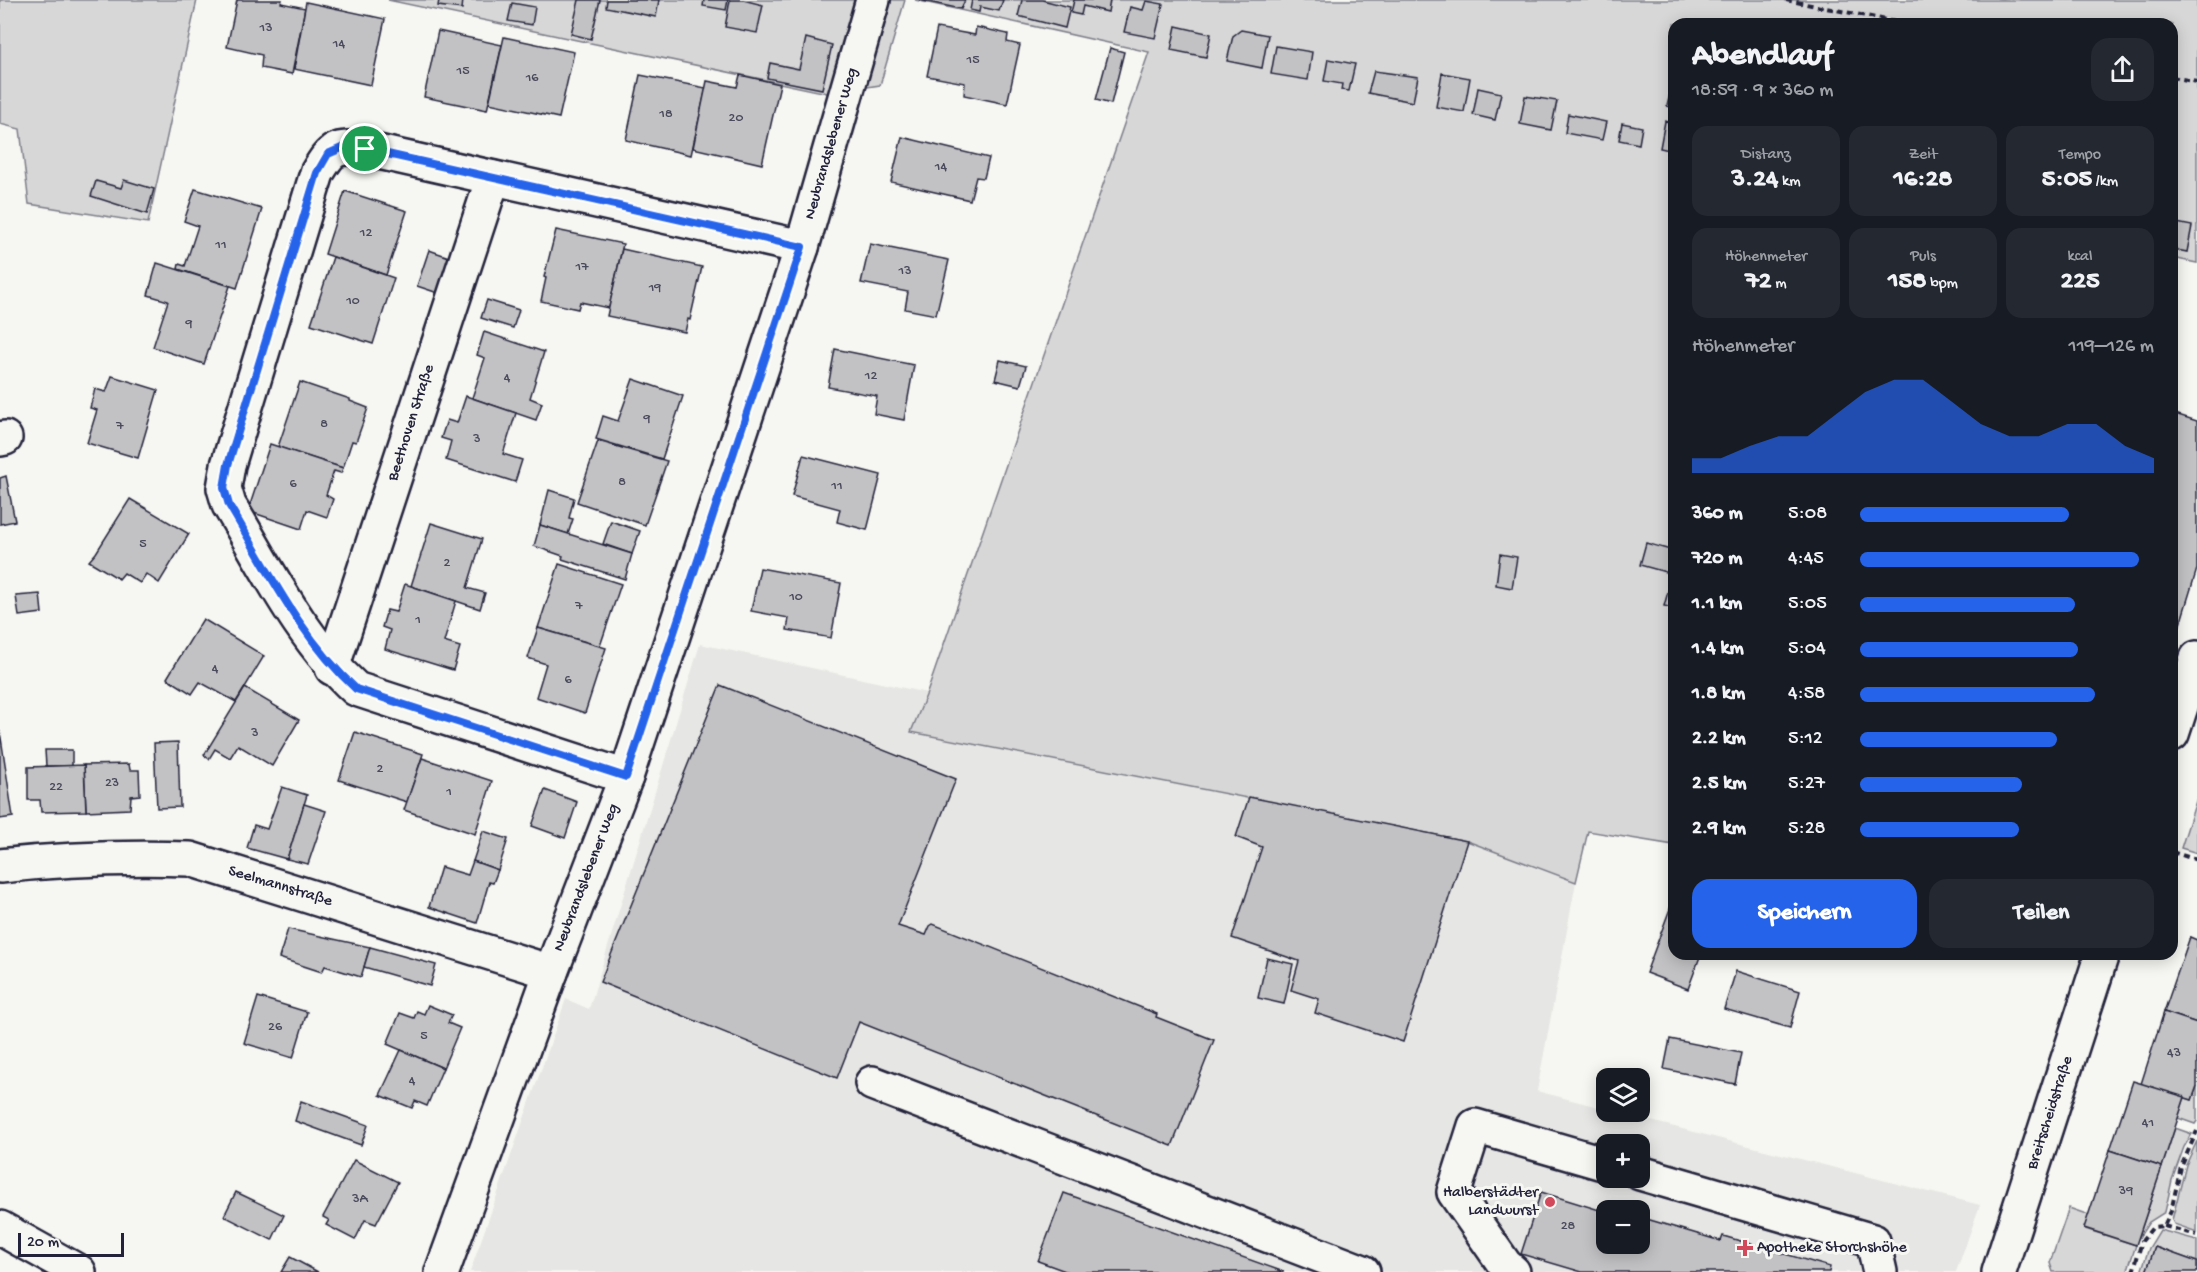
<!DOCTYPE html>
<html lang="de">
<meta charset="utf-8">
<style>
body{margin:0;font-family:"Gochi Hand",sans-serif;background:#242831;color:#f1f3f6;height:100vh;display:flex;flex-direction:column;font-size:22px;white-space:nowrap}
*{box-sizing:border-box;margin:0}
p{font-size:20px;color:#9ea1a6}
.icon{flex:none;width:33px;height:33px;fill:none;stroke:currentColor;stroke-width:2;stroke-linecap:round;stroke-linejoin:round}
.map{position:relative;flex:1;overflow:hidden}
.panel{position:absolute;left:1668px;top:18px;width:510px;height:942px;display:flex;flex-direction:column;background:#171b24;border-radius:18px;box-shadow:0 3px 15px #0003}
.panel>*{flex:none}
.buttons{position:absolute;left:1596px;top:1068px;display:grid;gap:12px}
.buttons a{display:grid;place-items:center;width:54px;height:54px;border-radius:12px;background:#171b24;box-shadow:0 3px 15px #0003;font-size:30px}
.scale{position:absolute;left:18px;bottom:15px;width:106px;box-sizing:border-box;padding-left:6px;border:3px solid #22223b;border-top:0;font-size:16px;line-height:21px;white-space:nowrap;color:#22223b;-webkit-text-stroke:4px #f6f6f2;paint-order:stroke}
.pin{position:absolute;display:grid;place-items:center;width:51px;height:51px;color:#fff;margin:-26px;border:3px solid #fff;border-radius:50%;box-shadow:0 2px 6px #0007}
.round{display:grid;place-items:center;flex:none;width:63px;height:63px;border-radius:18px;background:#242831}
.headline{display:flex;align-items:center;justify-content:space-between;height:102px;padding:0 24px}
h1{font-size:33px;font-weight:700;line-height:45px}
.stats{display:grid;grid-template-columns:repeat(3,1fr);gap:9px;height:102px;padding:6px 24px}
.stats div{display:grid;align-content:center;border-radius:15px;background:#242831;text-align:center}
.stats b{font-size:26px;font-weight:700}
.stats small{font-size:16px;font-weight:400}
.stats p{font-size:16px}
.chart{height:168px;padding:12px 24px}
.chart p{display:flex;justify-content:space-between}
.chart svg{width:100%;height:108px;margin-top:6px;fill:#2563eb;opacity:.7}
.primary-button{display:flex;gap:12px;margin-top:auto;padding:12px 24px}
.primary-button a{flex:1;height:69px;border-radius:18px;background:#2563eb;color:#fff;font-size:24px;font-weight:700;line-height:69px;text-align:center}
.primary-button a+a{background:#242831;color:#f1f3f6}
ul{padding:0 24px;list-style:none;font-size:20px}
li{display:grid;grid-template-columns:96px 72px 1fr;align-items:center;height:45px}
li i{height:15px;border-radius:8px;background:#2563eb}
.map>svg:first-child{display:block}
.built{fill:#e6e6e4;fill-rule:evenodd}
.green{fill:#d7d7d7;stroke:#7c7c89;stroke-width:1.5}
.building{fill:#c2c2c4;stroke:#22223b;stroke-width:1.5}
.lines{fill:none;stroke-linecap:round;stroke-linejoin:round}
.minor-casing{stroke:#22223b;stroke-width:38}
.path{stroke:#22223b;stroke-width:4;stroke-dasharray:6 4.5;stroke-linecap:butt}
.minor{stroke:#f6f6f2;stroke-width:33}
.route-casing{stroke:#fff;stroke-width:12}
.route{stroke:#2563eb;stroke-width:8}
.poi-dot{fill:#d1495b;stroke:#f6f6f2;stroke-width:2}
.labels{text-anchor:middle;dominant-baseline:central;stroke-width:6;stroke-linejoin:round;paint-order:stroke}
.number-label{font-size:14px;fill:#4a4a5d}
.street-label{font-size:16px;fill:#22223b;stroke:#f6f6f2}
.poi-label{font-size:16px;fill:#22223b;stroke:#f6f6f2;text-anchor:end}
</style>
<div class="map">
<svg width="2197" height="1272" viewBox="0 0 2197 1272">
<rect width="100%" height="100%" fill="#f6f6f2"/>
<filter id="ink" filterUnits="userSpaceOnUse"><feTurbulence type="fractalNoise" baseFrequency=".0167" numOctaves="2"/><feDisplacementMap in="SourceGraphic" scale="12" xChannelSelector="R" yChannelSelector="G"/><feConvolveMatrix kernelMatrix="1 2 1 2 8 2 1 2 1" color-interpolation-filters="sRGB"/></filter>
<g filter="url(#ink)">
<!-- built -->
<path class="built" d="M 700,644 L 927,693 L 911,732 L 1467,841 L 1576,882 L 1537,1091 L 1606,1109 L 1606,1112 L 1616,1112 L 1980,1205 L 1956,1272 L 470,1272 L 566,999 L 589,1009 ZM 1606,1144 L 1640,1144 L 1640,1178 L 1606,1178 ZM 1606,1210 L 1640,1210 L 1640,1244 L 1606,1244 Z"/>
<!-- green -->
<g class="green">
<polygon points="0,0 197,0 148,223 29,204 20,129 0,124"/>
<polygon points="388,0 905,0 880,85 827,93"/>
<polygon points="915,0 2197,0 2197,263 2172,258 2172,24 1674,24 1674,845 1588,831 1576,882 1467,841 911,732 927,693 1149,52"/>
<polygon points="2197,798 2197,853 2181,848"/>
<polygon points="2197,1086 2197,1121 2195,1124 2178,1118 2185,1097 2192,1100"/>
<polygon points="2175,1128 2192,1134 2184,1147 2172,1180 2165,1212 2149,1222 2138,1239"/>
<polygon points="2197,1141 2197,1232 2174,1224 2172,1220 2186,1165"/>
<polygon points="2069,1208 2089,1215 2085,1229 2136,1245 2127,1272 2053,1272 2050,1263"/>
<polygon points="2160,1230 2197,1240 2197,1262 2155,1247 2146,1272 2141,1272 2149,1248"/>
</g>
<!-- building -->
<g class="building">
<polygon points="237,0 282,0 281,3 305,8 292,74 261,68 262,55 227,47"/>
<polygon points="439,0 463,0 462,9 438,6"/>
<polygon points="579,0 600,0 591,39 571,34"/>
<polygon points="607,0 659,0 656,17 606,7"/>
<polygon points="704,0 728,0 726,10 703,6"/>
<polygon points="730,0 743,0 763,5 757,33 725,27"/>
<polygon points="919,0 965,0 961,9"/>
<polygon points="972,0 1003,0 999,11 980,7 979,12 970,10"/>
<polygon points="1022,0 1042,0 1070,7 1065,28 1018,16"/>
<polygon points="1074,0 1110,0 1108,12 1083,6 1081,15 1071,13"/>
<polygon points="1146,1 1163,4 1155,38 1124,32 1130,7 1143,10"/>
<polygon points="306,2 385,19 371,85 294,69"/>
<polygon points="512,3 535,7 532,25 508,21"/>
<polygon points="1176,26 1211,34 1206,57 1171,50"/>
<polygon points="976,27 1008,34 1007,42 1020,45 1007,104 964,95 965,83 927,76 937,28 975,35"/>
<polygon points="1241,30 1268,35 1262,68 1227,61 1233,36"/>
<polygon points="438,31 502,45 487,110 424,97"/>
<polygon points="504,37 574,52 559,118 489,103"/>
<polygon points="806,38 832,45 822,89 767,78 770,63 799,69"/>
<polygon points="1276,46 1312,52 1308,80 1271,74"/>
<polygon points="1110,48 1124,52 1111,104 1096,100"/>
<polygon points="1328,59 1355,64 1349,91 1341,90 1342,84 1324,81"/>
<polygon points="1374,71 1418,77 1413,102 1368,93"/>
<polygon points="1442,73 1470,78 1464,112 1436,107"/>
<polygon points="640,75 706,88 691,155 626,140"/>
<polygon points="740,75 780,84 762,164 693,148 707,81 737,87"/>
<polygon points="1673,82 1674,82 1674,108 1667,106"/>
<polygon points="1478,88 1501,93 1495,120 1473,115"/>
<polygon points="1525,96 1557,101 1551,130 1520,124"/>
<polygon points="1568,114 1606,122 1602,140 1565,133"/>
<polygon points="1665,121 1674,123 1674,151 1660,148"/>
<polygon points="1622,123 1642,127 1639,144 1619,140"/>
<polygon points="902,137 989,158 984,178 976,177 970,200 891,182"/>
<polygon points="124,180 154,189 147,214 91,196 96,181 121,188"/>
<polygon points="195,189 262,209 237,288 178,269 179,264 185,266 198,226 184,221"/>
<polygon points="345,191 407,211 386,275 325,254"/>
<polygon points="2172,222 2192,226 2187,252 2172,249"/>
<polygon points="556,230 623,244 609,308 580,302 578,309 541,301 546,278 544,277"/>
<polygon points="870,244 949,260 936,315 905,309 908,292 861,283"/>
<polygon points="622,249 702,267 690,320 688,319 685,332 607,316"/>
<polygon points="429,250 449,257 438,293 417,286"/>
<polygon points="333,257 394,278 373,344 311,324"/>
<polygon points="157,263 230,286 204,364 153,347 168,301 148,295"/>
<polygon points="487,300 519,310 513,328 481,318"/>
<polygon points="484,332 544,352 530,398 542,403 536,420 472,398 485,358 477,355"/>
<polygon points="835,349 914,365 904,420 874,414 877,396 828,387"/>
<polygon points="1000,360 1026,366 1020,386 995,380"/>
<polygon points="112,376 158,390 138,458 87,443 97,410 90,408 95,389 106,392"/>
<polygon points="633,379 683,396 662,459 596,439 603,416 618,421"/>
<polygon points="300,382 350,399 350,401 368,408 356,442 352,441 343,468 278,447"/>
<polygon points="466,396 516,413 503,454 522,460 515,482 446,460 451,441 441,438 447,420 457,423"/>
<polygon points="2172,413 2197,421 2197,569 2174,644 2172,644"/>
<polygon points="598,441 667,461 645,525 577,502"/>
<polygon points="270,444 343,468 341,473 334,471 326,495 333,499 327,517 307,510 301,529 248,511"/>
<polygon points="803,455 881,475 867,530 837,522 840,509 792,496"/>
<polygon points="6,476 15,521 0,524 0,478"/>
<polygon points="549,490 574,498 569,518 573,519 568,534 540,525"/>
<polygon points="130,499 189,534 159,583 146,574 140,583 124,573 119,579 89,561 96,553"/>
<polygon points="611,521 640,531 632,554 603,544"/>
<polygon points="431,523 482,539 467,588 485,593 480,609 411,586"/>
<polygon points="540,525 632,554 625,579 562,559 563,556 534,546"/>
<polygon points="1646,543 1674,551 1674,608 1664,606 1673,574 1640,565"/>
<polygon points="1500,554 1517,557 1512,588 1496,585"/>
<polygon points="559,564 621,584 600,646 538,628"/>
<polygon points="760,568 841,583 831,638 787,630 789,618 751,611"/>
<polygon points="405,584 456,601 444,642 460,647 453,670 385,649 390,630 382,627 387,610 396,612"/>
<polygon points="40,594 42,613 19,616 16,596"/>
<polygon points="203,619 264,656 236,702 200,682 192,694 167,678"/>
<polygon points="538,628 606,648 585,713 536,697 546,664 528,658"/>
<polygon points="720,685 956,779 898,926 926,935 930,926 933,924 1157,1014 1156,1017 1214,1040 1172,1146 859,1022 837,1078 600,982"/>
<polygon points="245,688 299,720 272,766 238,745 230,758 215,749 209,759 204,755"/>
<polygon points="0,731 13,817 0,819"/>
<polygon points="355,732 423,754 407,802 339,780"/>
<polygon points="178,742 180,807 157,808 154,743"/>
<polygon points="45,750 72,750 72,766 46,766"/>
<polygon points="422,758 492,781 475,834 404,810"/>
<polygon points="129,764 130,770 139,770 140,795 131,796 130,809 86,811 84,765"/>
<polygon points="84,765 86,811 41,812 40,800 28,800 28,767"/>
<polygon points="282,787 307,795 287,859 247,848 254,825 267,829"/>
<polygon points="545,790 577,802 565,838 532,826"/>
<polygon points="1249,797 1467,841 1403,1042 1315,1013 1319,999 1291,990 1299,961 1232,938 1262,847 1236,837"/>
<polygon points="304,804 326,811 308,864 287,859"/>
<polygon points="483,831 508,839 498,870 473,861"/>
<polygon points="473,861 498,870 493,883 489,882 477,923 429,907 441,867 468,875"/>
<polygon points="1674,898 1674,954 1701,954 1688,989 1646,973"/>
<polygon points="288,929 370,947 361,977 325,966 322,972 279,958"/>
<polygon points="2190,937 2197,940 2197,1023 2164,1012"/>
<polygon points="370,947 436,965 430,986 364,967"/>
<polygon points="1267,958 1293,964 1284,1004 1258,998"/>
<polygon points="1736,971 1800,991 1790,1028 1724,1009"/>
<polygon points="258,997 307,1012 293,1058 244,1043"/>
<polygon points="428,1005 452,1015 448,1023 460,1028 443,1068 387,1044 400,1013 414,1018 417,1011 424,1014"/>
<polygon points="2164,1012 2197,1023 2197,1086 2192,1100 2141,1084"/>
<polygon points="1670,1039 1741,1053 1735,1084 1664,1069"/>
<polygon points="401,1050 443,1068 427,1106 415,1101 412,1108 380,1095"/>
<polygon points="2133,1081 2185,1097 2162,1167 2110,1150"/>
<polygon points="301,1101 368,1125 361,1145 295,1121"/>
<polygon points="2110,1150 2162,1167 2136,1245 2084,1228"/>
<polygon points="354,1160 398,1182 376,1224 365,1220 355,1240 326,1225 329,1220 323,1217"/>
<polygon points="236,1192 284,1215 272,1240 224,1216"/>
<polygon points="1541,1192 1606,1212 1606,1244 1640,1244 1640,1217 1721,1241 1723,1236 1830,1267 1829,1272 1582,1272 1521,1254"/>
<polygon points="1064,1193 1284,1272 1068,1272 1038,1261"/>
<polygon points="2155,1247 2197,1262 2197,1272 2146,1272"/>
<polygon points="290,1257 318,1272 281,1272"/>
</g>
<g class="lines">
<!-- minor casing -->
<g class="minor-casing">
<g id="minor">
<polyline points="0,439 5,438"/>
<polyline points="332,668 493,178"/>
<polyline points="2172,734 2197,658"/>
<path d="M 626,777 L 356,689 C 301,639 267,568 229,505 L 224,488 L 228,465 L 317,173 C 332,148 335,146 365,149 L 802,247"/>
<path d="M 0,866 C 64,859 126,857 190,859 L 551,972"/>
<polyline points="872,1083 1363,1272"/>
<polyline points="1640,1173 1873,1241 1880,1272"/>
<polyline points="0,1228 79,1272"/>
<polyline points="442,1272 551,972 626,777 802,247 873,0"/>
<polyline points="1513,1272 1505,1265 1454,1192 1475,1126 1606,1164"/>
<polyline points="1999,1272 2102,954"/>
</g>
</g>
<!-- path -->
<g class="path">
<polyline points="1786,0 1906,24"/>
<polyline points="2172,77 2197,82"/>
<polyline points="2172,852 2197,860"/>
<polyline points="2164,1226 2197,1235"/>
<polyline points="2133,1272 2142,1241 2153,1227 2164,1226 2171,1211 2181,1167 2197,1131"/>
</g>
<!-- minor -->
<use href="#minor" class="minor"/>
</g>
</g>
<g class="lines" filter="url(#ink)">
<!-- route casing -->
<g class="route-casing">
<path id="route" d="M 344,147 L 365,149 L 802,247 L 626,777 L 356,689 C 301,639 267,568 229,505 L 224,488 L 228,465 L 317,173 L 328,154 Z"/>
</g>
<!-- route -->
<use href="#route" class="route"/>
</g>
<!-- markers -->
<g class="poi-dot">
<circle cx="1550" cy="1202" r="6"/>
<path d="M1742 1239h6v6h6v6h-6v6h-6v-6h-6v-6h6z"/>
</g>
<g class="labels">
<!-- number labels -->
<g class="number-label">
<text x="266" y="28">13</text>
<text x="339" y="44">14</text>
<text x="973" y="60">15</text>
<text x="463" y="71">15</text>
<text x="532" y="78">16</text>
<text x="666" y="114">18</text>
<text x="736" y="118">20</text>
<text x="941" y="167">14</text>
<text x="366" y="233">12</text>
<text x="221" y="245">11</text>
<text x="582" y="267">17</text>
<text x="905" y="271">13</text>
<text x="655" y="288">19</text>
<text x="353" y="301">10</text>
<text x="189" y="324">9</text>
<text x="871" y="376">12</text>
<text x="507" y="378">4</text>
<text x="647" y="419">9</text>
<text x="324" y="424">8</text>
<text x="120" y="426">7</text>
<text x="477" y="439">3</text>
<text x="622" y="482">8</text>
<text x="293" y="484">6</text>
<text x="837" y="486">11</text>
<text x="143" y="544">5</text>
<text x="447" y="563">2</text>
<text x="796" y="597">10</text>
<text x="579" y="606">7</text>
<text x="418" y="620">1</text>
<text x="215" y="669">4</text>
<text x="568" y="680">6</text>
<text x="255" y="733">3</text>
<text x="380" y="769">2</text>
<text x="112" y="783">23</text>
<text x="56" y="787">22</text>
<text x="449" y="792">1</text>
<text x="275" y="1027">26</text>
<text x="424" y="1036">5</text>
<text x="2174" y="1053">43</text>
<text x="412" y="1081">4</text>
<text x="2148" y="1123">41</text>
<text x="2126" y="1191">39</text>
<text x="360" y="1199">3A</text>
<text x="1568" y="1226">28</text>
</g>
<!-- street labels -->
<g class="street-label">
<text transform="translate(832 144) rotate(-74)">Neubrandslebener Weg</text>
<text transform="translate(412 423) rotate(-72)">Beethoven Straße</text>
<text transform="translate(587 878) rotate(-69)">Neubrandslebener Weg</text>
<text transform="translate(280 887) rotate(17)">Seelmannstraße</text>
<text transform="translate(2051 1113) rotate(-72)">Breitscheidstraße</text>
</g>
<!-- poi labels -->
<g class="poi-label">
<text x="1538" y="1193">Halberstädter<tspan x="1538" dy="18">Landwurst</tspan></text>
<text x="1757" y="1248" text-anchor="start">Apotheke Storchshöhe</text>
</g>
</g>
</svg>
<div class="buttons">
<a><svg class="icon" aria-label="layers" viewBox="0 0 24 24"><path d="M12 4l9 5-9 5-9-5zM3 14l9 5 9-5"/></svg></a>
<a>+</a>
<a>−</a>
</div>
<div class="scale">20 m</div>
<div class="pin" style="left:365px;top:149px;background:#1e9e55"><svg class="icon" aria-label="arrive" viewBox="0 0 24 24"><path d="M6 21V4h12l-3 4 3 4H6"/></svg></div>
<section class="panel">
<div class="headline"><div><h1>Abendlauf</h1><p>18:59 · 9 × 360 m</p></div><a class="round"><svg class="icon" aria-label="share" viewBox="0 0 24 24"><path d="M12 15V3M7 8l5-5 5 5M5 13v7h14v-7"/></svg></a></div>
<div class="stats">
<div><p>Distanz</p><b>3.24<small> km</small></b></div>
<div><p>Zeit</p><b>16:28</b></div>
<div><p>Tempo</p><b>5:05<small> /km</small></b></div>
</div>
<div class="stats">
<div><p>Höhenmeter</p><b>72<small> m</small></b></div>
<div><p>Puls</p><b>158<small> bpm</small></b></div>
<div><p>kcal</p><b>225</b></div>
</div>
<div class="chart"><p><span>Höhenmeter</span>119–126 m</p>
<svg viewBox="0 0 160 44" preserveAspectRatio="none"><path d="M0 44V38L10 38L20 33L30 29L40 29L50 20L60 11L70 6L80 6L90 15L100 24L110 29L120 29L130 24L140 24L150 33L160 38V44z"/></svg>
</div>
<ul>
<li><b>360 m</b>5:08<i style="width:71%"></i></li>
<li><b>720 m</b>4:45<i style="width:95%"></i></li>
<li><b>1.1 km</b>5:05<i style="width:73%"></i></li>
<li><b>1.4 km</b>5:04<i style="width:74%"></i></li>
<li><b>1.8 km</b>4:58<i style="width:80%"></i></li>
<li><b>2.2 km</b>5:12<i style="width:67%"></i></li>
<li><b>2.5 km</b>5:27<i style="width:55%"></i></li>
<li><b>2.9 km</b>5:28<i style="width:54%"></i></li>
</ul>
<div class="primary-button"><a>Speichern</a><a>Teilen</a></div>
</section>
</div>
